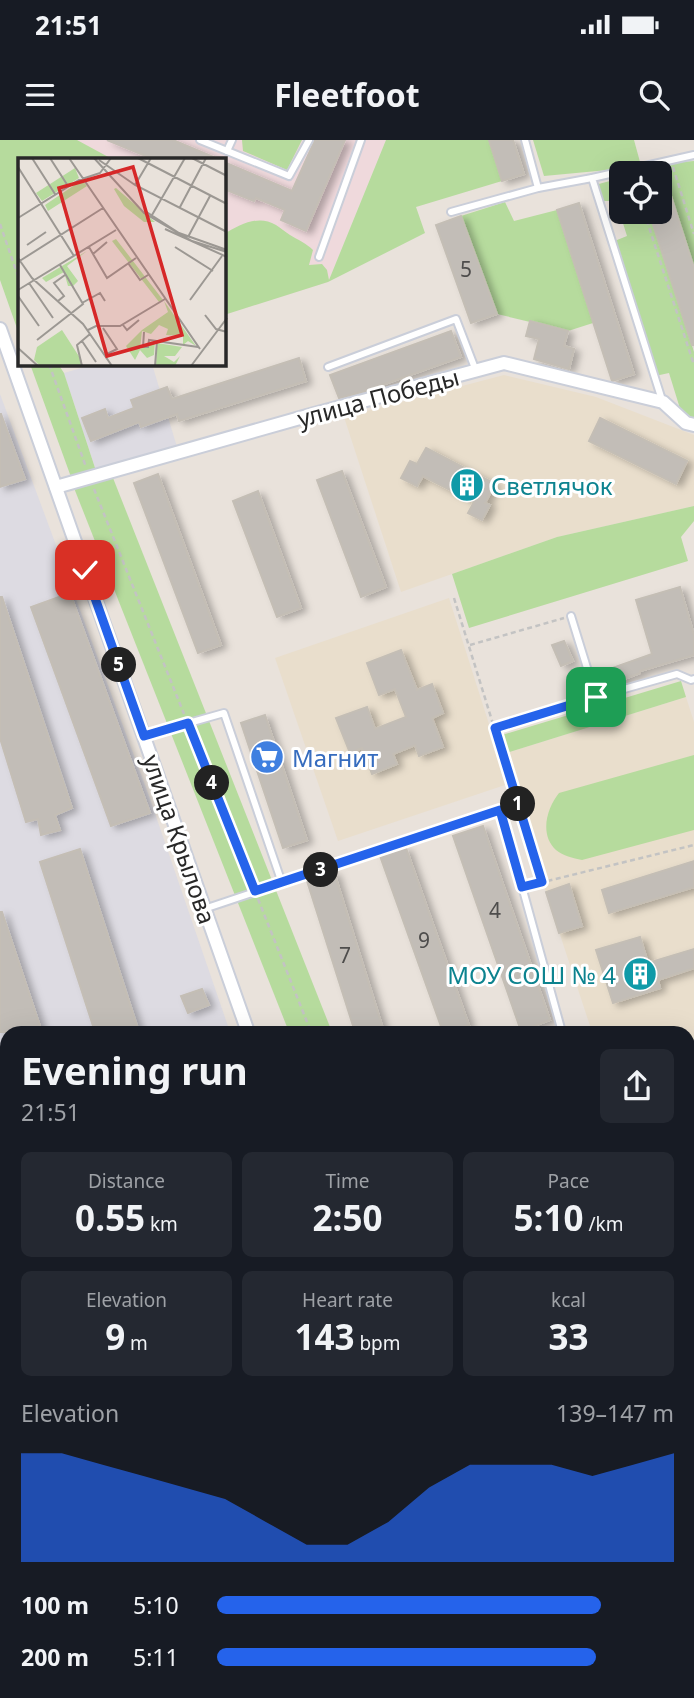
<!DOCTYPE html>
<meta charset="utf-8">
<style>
body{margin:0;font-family:"Noto Sans",sans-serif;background:#242831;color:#f1f3f6;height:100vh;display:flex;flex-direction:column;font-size:26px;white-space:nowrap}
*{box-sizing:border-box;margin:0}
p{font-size:23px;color:#9ea1a6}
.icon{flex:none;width:38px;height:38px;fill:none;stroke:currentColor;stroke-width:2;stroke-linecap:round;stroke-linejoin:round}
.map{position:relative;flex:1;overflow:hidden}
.details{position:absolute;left:0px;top:886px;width:695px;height:674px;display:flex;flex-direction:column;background:#171b24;border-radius:21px 21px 0 0;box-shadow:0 7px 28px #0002}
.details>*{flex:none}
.buttons{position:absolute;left:609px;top:21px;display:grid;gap:14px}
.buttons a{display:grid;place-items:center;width:63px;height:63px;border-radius:10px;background:#171b24;box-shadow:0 7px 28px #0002;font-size:35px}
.pin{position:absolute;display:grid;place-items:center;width:60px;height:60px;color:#fff;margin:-30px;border-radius:14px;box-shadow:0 4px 10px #0006}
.km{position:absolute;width:35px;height:35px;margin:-18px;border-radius:50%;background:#222;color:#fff;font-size:19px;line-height:35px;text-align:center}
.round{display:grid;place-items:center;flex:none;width:74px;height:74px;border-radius:10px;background:#242831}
.summary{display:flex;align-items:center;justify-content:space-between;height:119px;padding:0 21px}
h1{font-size:38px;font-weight:700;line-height:52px}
.stats{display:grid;grid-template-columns:repeat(3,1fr);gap:10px;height:119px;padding:7px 21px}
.stats div{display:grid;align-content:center;border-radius:10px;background:#242831;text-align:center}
.stats b{font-size:35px;font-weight:700}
.stats small{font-size:19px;font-weight:400}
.stats p{font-size:19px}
.chart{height:196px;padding:14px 21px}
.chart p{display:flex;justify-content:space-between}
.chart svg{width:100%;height:126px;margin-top:7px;fill:#2563eb;opacity:.7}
ul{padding:0 21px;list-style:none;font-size:23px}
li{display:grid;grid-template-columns:112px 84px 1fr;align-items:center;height:52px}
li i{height:18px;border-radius:9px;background:#2563eb}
.status{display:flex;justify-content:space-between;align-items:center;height:49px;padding:0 35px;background:#171b24;direction:ltr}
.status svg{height:19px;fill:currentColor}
header{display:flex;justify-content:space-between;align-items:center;height:91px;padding:0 21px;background:#171b24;font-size:32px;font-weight:700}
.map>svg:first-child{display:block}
.industrial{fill:#dddbe2}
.education{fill:#e9decc}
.medical{fill:#efd9dc}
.green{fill:#b6db9d}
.building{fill:#c2bdb7;stroke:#c4beb5;stroke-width:2;filter:url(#shadow)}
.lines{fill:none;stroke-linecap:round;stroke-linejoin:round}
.service-casing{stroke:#caced9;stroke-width:10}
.minor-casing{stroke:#caced9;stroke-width:16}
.primary-casing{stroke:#c3c3c3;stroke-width:23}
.path{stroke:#c3c3c3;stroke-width:2.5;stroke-dasharray:5 3.5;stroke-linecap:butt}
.service{stroke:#fff;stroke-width:6}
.minor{stroke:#fff;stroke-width:12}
.primary{stroke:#e2bd68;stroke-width:19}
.rail{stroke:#9fa3b1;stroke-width:3.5}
.route-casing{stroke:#fff;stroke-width:14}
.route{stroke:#2563eb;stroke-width:9}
.labels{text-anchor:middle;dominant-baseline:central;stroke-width:6;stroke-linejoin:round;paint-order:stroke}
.number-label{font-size:21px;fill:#4e4d4c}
.street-label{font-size:24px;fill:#282828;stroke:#fff}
.culture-label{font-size:24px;fill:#0d838f;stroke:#fff;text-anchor:start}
.shop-label{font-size:24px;fill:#366cbe;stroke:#fff;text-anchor:start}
.inset-road{fill:none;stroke:#9c9893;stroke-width:2}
.view{fill:#d62828;fill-opacity:0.15;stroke:#d62828;stroke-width:3.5}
.inset-edge{fill:none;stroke:#282828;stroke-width:3.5}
</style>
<div class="status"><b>21:51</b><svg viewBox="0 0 49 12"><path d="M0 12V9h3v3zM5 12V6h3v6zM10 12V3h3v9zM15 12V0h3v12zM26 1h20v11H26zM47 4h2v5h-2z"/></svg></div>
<header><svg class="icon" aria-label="menu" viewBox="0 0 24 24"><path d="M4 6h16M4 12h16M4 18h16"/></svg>Fleetfoot<svg class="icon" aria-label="search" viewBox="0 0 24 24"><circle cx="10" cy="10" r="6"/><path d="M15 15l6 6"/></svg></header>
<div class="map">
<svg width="694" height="1558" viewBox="0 0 694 1558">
<defs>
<filter id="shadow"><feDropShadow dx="5.5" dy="3" stdDeviation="3.5" flood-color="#0004"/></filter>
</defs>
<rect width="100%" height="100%" fill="#e9e2db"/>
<!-- industrial -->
<g class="industrial">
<polygon points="95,224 152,224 177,307 96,331 64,233"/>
<polygon points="0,254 149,656 230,892 7,892 7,957 0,937"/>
</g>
<!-- education -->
<g class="education">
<polygon points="504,235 596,257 694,295 694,366 557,397 401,452 344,277"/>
<polygon points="449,458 508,644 338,701 275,518"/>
<polygon points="686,557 694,582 694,908 688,910 688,892 592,892 546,752 506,613"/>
</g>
<!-- medical -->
<polygon class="medical" points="0,0 386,0 328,142 224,175 224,19 19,19 0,55"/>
<!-- green -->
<g class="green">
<polygon points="0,0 77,0 112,19 19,19 19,194 0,140"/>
<polygon points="242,0 302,0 287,30 243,11"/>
<path d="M 386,0 L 489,0 L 502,41 L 416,67 L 425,93 L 328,142 L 224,175 L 224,94 C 240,85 258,74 276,85 C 281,88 285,92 290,95 C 298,100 306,103 313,110 L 309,125 L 322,124 L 327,130 L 329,140 Z"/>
<polygon points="533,0 634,0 640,22 608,30 544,36"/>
<polygon points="694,21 694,128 665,36 660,37 660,33 639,33 681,22"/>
<polygon points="621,38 621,72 649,72 694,212 694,278 682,275 669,233 655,236 612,102 627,96 616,61 600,61 595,45"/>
<polygon points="505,62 514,81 557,70 593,183 568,191 497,174 461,76"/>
<polygon points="30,224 67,224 60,227 64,233 96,331 71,337"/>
<polygon points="113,338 332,892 289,892 74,348"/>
<polygon points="694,366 694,381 681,397 688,421 469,488 452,434 557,397"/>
<polygon points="681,541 686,557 506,613 502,595"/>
<path d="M 694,615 L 694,690 L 582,720 C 573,718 563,716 556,710 C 539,694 547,668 559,653 Z"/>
<polygon points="0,1022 7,1030 7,1095 0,1086"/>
<polygon points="694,1433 694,1500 688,1501 688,1434"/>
<polygon points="694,1539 694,1558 630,1558 649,1552 688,1552 688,1541"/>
<polygon points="459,1552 570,1552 550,1558 461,1558"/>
</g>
<!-- building -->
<g class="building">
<polygon points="107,0 173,0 218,19 153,19"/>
<polygon points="315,0 345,0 306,91 281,80 285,70 256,58 254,61 224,49 224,22 292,51"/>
<polygon points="489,0 513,0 524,34 502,41"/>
<polygon points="662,28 694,128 694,205 692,205 649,72 660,72 660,29"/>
<polygon points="579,63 634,234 612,241 557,70"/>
<polygon points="461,76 497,174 471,183 436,85"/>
<polygon points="530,181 568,191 564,206 574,209 569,229 534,219 539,199 526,196"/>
<polygon points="451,191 461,217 365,251 339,258 330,235"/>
<polygon points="299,218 306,241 179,281 177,274 141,287 139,282 91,301 82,278 105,269 108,278 134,268 131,260 167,247 172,259"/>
<polygon points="0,274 1,274 25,339 0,347"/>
<polygon points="600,278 687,321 676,344 589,301"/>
<polygon points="426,308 495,344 485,363 490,365 482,380 468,373 474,362 423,336 417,346 401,338 410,321 417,324"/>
<polygon points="342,331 386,447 361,457 317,340"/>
<polygon points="158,334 221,505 198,513 134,343"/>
<polygon points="258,351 301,468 277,477 233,361"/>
<polygon points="680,447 694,495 694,515 640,531 640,533 606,546 601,532 652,514 636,460"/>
<polygon points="70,453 150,673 111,686 31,467"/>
<polygon points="0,457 2,457 72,668 55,675 60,690 41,695 38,679 26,682 0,598"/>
<polygon points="564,501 573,521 561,526 552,505"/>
<polygon points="401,510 417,550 432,544 443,573 432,578 443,607 419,616 415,605 393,614 397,624 372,634 362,608 350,613 336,578 367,567 375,589 406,577 395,549 379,555 367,523"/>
<polygon points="265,575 307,700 283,708 241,583"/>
<polygon points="483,686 550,880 521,891 453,696"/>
<polygon points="406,708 469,885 448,892 443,892 380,716"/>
<polygon points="80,709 139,892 95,892 40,722"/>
<polygon points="694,721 694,747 609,773 602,750"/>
<polygon points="334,732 384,892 355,892 307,741"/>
<polygon points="569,744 582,786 559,793 546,752"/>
<polygon points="0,772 2,772 42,892 0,892"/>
<polygon points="640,797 648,823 694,809 694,828 658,840 660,848 613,863 596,810"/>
<polygon points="202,849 209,865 188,873 181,856"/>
</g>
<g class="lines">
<!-- service casing -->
<g class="service-casing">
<g id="service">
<polyline points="200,0 289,36 309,0"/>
<polyline points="525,0 538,48"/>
<polyline points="227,11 232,0"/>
<polyline points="451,72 538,48 592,38"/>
<polyline points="319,117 361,0"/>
<polyline points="328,227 456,179 476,231"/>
<polyline points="662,260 592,38 694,15"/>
<polyline points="571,476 596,557 677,534 691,540 694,539"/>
<polyline points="143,596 224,573 282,743"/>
<polyline points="204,769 501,670 562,892"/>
<polyline points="0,1143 6,1148"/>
<polyline points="688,1274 694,1272"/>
</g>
</g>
<!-- minor casing -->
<g class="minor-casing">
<g id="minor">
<polyline points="0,189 248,892"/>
<polyline points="56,347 307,276 504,223 663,262 686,283 694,285"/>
<polyline points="688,950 694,949"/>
<polyline points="688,1184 694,1182"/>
<polyline points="0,1367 7,1373"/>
<polyline points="0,1429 7,1423"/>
<polyline points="165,1552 170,1558"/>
<polyline points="449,1552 451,1558"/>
</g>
</g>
<!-- primary casing -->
<g class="primary-casing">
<g id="primary">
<polyline points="688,1532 694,1530"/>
<polyline points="598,1558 619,1552"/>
</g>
</g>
<!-- path -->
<g class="path">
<polyline points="673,27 694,94"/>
<polyline points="644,72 694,225"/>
<polyline points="0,84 19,139"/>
<polyline points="49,224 86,327"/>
<polyline points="94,349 184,574"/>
<polyline points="454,458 542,742"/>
<polyline points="470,505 564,478"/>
<polyline points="496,588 586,560"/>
<polyline points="190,590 252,743"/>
<polyline points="531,745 694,705"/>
<polyline points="258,759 311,892"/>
</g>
<!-- service -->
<use href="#service" class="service"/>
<!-- minor -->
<use href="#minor" class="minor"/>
<!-- primary -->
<use href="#primary" class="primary"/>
<!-- rail -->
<g class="rail">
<polyline points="0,1111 7,1119"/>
<polyline points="258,1552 260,1558"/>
</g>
</g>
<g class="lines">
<!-- route casing -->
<g class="route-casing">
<polyline id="route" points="85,430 144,596 188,583 255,751 500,670 522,747 542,742 495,588 596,557"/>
</g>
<!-- route -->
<use href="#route" class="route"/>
</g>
<!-- icons -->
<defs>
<g id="building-disc" transform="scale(1.75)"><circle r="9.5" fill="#0f9aa8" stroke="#fff"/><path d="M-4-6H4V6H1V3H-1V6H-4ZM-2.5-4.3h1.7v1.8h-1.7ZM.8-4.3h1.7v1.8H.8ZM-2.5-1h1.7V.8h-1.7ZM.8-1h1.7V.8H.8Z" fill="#fff"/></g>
<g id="supermarket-disc" transform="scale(1.75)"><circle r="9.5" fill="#3f7fe0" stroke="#fff"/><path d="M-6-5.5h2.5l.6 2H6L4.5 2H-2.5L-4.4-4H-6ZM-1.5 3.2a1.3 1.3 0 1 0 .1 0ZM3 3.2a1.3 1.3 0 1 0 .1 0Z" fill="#fff"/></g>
</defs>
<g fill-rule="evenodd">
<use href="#building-disc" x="467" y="345"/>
<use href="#supermarket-disc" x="267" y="617"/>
<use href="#building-disc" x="640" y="834"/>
</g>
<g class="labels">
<!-- number labels -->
<g class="number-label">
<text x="466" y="129">5</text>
<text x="495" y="770">4</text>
<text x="424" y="800">9</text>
<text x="345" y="815">7</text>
</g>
<!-- street labels -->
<g class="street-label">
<text transform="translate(378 257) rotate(-15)">улица Победы</text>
<text transform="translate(180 699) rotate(71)">улица Крылова</text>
</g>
<!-- culture labels -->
<g class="culture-label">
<text x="491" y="345">Светлячок</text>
<text x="616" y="834" text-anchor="end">МОУ СОШ № 4</text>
</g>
<!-- shop labels -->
<g class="shop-label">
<text x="292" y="617">Магнит</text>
</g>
</g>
<!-- overview -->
<g transform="translate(18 18)">
<rect width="208" height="208" fill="#e9e2db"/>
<path d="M 57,10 L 61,20 L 24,43 L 18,35 ZM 64,22 L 69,28 L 30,53 L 27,47 ZM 96,31 L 98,30 L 137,64 L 126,64 L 106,48 ZM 98,81 L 145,142 L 141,144 L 94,83 ZM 69,93 L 49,108 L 60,123 L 55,128 L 50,128 L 46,114 L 28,124 L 24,120 ZM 146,143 L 178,188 L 170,183 L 165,187 L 165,178 L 148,177 L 150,171 L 141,167 L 133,176 L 124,173 L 122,191 L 137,183 L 136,197 L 129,200 L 122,192 L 117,202 L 108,188 L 124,172 L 150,154 ZM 44,172 L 64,203 L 62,208 L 22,208 L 16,202 L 19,189 ZM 139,185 L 164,189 L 157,198 L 146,198 L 156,204 L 162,198 L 157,208 L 138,207 Z" fill="#b6db9d"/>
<path class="inset-road" d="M 14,0 L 37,36M 32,0 L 50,28M 51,0 L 182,191M 76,0 L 126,55 L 174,83 L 209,94M 120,0 L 209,46M 174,0 L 209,18M 81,2 L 117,27 L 209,74M 0,9 L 56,98M 117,27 L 133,0M 162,49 L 188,0M 127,53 L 161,75 L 209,92M 134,57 L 167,0M 0,60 L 61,22 L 82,15 L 93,0M 147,71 L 209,99M 170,79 L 192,38M 9,87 L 28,74M 71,89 L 75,96 L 89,84M 157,89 L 195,113M 75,96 L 89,120 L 118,100M 0,100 L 14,120 L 65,166 L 94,208M 0,104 L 85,50M 110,105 L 122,122 L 130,117M 11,125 L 35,160M 0,132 L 98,72M 0,138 L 21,168M 172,142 L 204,98M 40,143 L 46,138 L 36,125 L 47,117M 64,145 L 82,135 L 87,143M 187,157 L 198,171 L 209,174M 105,167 L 109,172 L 121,162M 85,170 L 99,191 L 87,197M 70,172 L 78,168 L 102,168 L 147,141M 126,174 L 125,189 L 130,189 L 131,182 L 180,189M 19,182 L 65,146 L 42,107M 64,183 L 78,204M 0,190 L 20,208M 64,208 L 59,187 L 72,176M 137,208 L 139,183M 173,208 L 209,160"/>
<path class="view" d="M 115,9 L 164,177 L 89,198 L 41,30 Z"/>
<rect width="208" height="208" class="inset-edge"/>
</g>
</svg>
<div class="buttons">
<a><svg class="icon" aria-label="locate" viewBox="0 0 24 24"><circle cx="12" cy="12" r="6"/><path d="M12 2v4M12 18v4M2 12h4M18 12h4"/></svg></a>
</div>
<div class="pin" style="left:596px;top:557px;background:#1e9e55"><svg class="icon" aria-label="arrive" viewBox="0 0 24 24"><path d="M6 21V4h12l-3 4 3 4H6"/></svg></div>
<div class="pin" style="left:85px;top:430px;background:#d93025"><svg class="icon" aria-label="check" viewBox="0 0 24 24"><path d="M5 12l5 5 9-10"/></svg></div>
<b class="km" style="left:518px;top:664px">1</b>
<b class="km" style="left:321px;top:730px">3</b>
<b class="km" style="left:212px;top:643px">4</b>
<b class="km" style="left:119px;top:525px">5</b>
<section class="details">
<div class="summary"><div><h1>Evening run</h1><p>21:51</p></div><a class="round"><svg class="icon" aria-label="share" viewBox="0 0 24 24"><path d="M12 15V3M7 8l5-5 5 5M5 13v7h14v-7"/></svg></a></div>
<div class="stats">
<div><p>Distance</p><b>0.55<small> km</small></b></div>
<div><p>Time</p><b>2:50</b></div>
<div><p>Pace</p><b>5:10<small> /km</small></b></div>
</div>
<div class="stats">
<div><p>Elevation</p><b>9<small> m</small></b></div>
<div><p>Heart rate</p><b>143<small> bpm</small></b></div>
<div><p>kcal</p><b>33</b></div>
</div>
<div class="chart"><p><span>Elevation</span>139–147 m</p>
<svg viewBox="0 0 160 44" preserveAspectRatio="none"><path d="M0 44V6L10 6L20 10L30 14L40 18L50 22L60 30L70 38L80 38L90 30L100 18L110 10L120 10L130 10L140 14L150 10L160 6V44z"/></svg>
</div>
<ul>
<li><b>100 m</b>5:10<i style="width:84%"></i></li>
<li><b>200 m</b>5:11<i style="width:83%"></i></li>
</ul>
</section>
</div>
